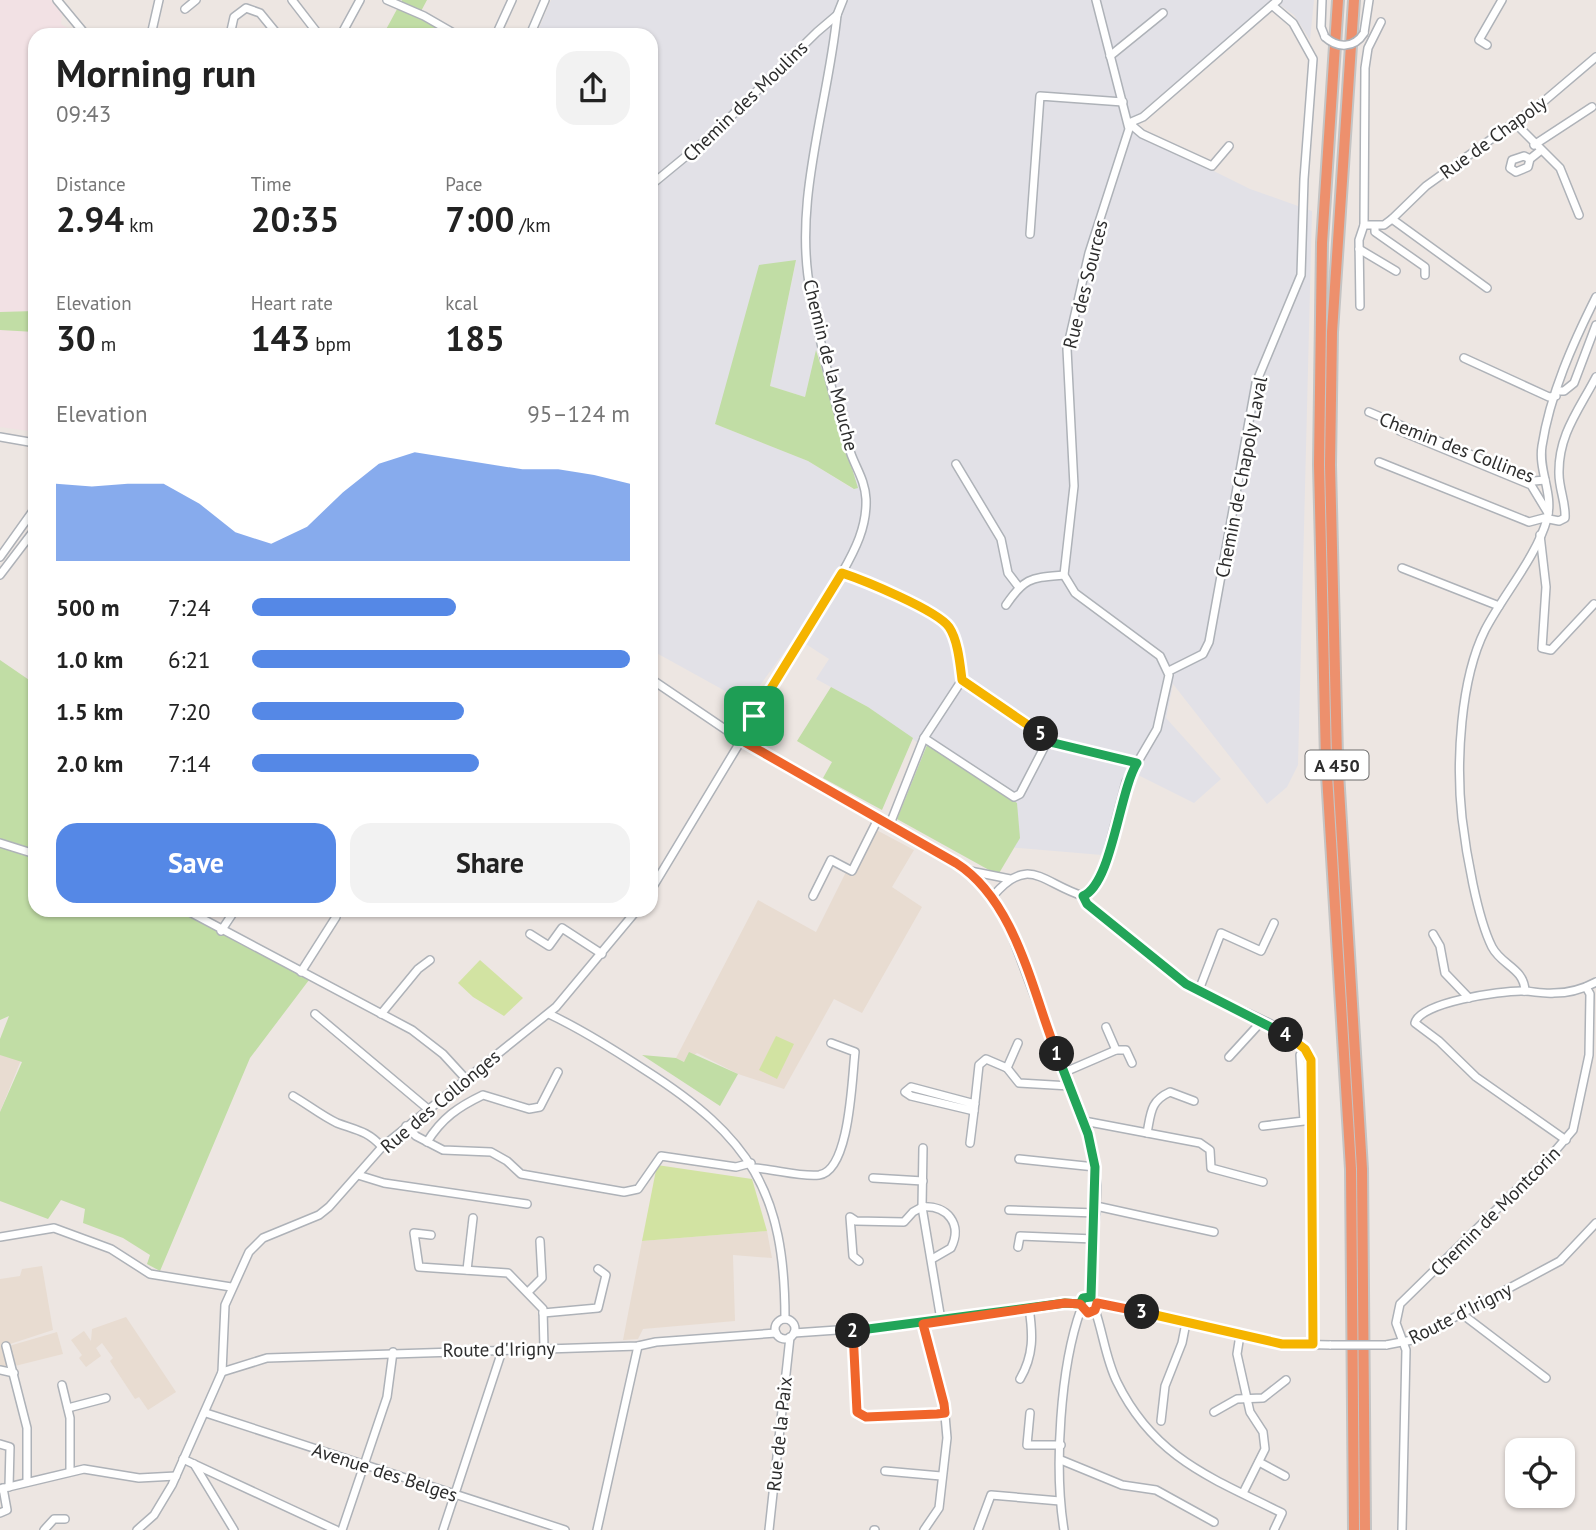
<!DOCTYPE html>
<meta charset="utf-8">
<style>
body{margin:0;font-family:"PT Sans",sans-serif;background:#f2f2f2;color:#222;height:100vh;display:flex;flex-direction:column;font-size:26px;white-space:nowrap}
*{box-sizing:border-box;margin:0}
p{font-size:23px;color:#767676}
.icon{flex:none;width:38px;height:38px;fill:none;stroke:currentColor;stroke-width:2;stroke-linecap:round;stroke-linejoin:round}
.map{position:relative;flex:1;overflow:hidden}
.side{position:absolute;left:28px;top:28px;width:630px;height:889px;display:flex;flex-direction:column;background:#fff;border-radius:21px;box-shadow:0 2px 5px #0004}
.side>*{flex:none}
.fabs{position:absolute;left:1505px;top:1438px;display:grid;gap:14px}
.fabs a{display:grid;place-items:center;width:70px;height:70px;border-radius:14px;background:#fff;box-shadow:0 2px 5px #0004;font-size:35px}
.pin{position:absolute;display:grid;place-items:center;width:60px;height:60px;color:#fff;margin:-30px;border-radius:14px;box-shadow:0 4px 10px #0006}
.km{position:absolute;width:35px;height:35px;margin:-18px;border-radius:50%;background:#222;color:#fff;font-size:19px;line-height:35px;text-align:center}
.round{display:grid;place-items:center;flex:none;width:74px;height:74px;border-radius:21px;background:#f2f2f2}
.overview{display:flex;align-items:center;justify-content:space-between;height:119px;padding:0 28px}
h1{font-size:38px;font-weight:600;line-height:52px}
.stats{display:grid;grid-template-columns:repeat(3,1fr);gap:10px;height:119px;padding:7px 28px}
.stats div{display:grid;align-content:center}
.stats b{font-size:35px;font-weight:600}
.stats small{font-size:19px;font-weight:400}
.stats p{font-size:19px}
.chart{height:196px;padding:14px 28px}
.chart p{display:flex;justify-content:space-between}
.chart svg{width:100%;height:126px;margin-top:7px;fill:#5588e6;opacity:.7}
.cta{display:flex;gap:14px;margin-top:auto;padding:14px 28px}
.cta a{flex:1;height:80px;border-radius:21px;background:#5588e6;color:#fff;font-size:28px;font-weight:600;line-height:80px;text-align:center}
.cta a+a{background:#f2f2f2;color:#222}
ul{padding:0 28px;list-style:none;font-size:23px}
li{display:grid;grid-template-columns:112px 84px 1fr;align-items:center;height:52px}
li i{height:18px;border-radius:9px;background:#5588e6}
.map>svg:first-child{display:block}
.industrial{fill:#e2e1e7;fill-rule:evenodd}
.education{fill:#e8dcd1}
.medical{fill:#f2e1e4}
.green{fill:#c1dda5}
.pitch{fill:#d2e3a2}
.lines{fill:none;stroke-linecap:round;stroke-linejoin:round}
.minor-casing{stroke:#aeb2b8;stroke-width:10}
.highway-casing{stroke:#c4c4c4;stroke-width:14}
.minor{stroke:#fff;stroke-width:7}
.highway{stroke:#ed906d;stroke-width:10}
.minor-bridge-casing{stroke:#aeb2b8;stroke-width:10;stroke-linecap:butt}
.minor-bridge{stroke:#fff;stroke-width:7}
.split-1-casing{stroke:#fff;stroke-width:14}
.split-2-casing{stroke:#fff;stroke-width:14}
.split-3-casing{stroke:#fff;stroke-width:14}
.split-4-casing{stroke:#fff;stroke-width:14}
.split-5-casing{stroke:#fff;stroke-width:14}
.split-6-casing{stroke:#fff;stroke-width:14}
.split-1{stroke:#f0652b;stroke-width:9}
.split-2{stroke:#22a559;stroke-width:9}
.split-3{stroke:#f0652b;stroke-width:9}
.split-4{stroke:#f5b400;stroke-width:9}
.split-5{stroke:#22a559;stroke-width:9}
.split-6{stroke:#f5b400;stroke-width:9}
.labels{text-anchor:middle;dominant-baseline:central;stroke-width:5;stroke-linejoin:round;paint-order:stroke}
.shield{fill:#fff;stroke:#6c6c6c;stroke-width:2}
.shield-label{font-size:18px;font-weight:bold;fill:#2d2d2d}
.street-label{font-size:19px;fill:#2d2d2d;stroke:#fff}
</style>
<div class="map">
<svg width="1596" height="1530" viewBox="0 0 1596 1530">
<rect width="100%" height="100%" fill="#ede6e2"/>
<!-- industrial -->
<path class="industrial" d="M 551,0 L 1314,0 L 1310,40 L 1294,15 L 1273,0 L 1141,112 L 1133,131 L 1250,189 L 1312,211 L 1298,765 L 1287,787 L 1267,804 L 1173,684 L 1166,718 L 1221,779 L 1194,803 L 1128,770 L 1121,782 L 1102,855 L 1006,847 L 900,788 L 918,743 L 868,707 L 816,679 L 829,659 L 795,637 L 747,703 L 651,650 L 651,35 L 536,35 ZM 796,261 L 770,386 L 805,397 L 817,351 L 853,489 L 808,461 L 715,424 Z"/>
<!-- education -->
<g class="education">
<polygon points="869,826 914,850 892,887 922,907 862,1013 834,999 784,1089 738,1074 697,1053 684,1062 676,1058 758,900 816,932"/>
<polygon points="0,1051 21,1060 0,1112"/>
<polygon points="767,1231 772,1258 733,1255 735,1321 643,1329 638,1339 623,1340 642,1241"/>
<polygon points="42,1266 53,1330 4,1346 11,1369 0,1367 0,1279 20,1276 22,1269"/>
<polygon points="126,1317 176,1392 148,1410 139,1397 135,1399 110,1361 113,1358 102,1343 96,1348 101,1356 86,1367 79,1358 82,1355 71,1340 84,1331 91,1341 92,1329"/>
<polygon points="57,1332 63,1354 15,1366 9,1346"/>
</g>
<!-- medical -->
<polygon class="medical" points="0,0 51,0 62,14 61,24 78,35 35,35 35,432 0,427"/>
<!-- green -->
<g class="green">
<polygon points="402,0 427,0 419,15 453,35 383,35"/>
<polygon points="796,260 770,386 805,397 816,350 858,488 854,489 808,461 715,424 759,265"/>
<polygon points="35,311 35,332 0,330 0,312"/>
<polygon points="0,660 35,684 35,910 182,910 309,980 250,1058 160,1271 147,1264 150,1255 123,1238 83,1223 85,1209 61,1200 48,1219 0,1201 0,1112 22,1062 0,1055 0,1039 9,1016 0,1020"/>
<polygon points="831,687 868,707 913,738 882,810 823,778 832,762 797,741"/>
<polygon points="927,745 1017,803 1020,838 998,875 897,819"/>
<polygon points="689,1052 738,1074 720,1106 642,1055 676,1058 684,1062"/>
</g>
<!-- pitch -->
<g class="pitch">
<polygon points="480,960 523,998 504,1016 473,997 458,983"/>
<polygon points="776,1036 794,1044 777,1079 759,1070"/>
<polygon points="657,1165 752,1179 767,1231 642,1241"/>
</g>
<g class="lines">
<!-- minor casing -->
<g class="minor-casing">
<g id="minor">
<polyline points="57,0 86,35"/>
<polyline points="292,0 319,35"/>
<polyline points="387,0 424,16 457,35"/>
<polyline points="1322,0 1321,27 1325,37"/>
<polyline points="185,9 196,0"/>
<polyline points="1381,22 1368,48 1365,68 1364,225 1384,225 1392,219 1426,186 1543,102 1596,57"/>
<polyline points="1364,33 1369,0"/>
<polyline points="151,35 159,0"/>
<polyline points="230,35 234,17 246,8 260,13 278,35"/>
<polyline points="341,35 360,0"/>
<polyline points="496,35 512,0"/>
<polyline points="530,35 545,0"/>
<polyline points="1487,45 1479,40 1502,0"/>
<polyline points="1110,56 1163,13"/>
<polyline points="1514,122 1560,168 1579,215"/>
<polyline points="1129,123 1143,117 1278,0"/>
<polyline points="1129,123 1142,134 1212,166 1229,146"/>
<polyline points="1534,145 1592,107"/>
<polyline points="1530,159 1528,167 1516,172 1510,168 1512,160 1524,156 1530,159 1540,151"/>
<polyline points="651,185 713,134 817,32 837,15"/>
<polyline points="1392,219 1487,288"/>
<polyline points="1375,226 1375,232 1425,267 1425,275"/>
<polyline points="1030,234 1040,96 1123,102"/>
<polyline points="1359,249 1396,271"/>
<polyline points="1360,306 1359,240 1364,225"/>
<polyline points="1464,358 1549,397 1556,396"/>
<polyline points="1557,391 1564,391 1574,383 1596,325"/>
<polyline points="1369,412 1534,481 1545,480"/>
<polyline points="1400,431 1531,485 1548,513"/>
<polyline points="0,437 35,443"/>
<path d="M 1379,462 L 1529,522 L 1544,518 L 1559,521 L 1565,518 C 1566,503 1559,489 1559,474 C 1558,435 1579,410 1596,377"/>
<polyline points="956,464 1001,539 1008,573 1018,586"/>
<polyline points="1540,535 1546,587 1542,648 1551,650 1594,604"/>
<polyline points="0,557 35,508"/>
<polyline points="1402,568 1499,606"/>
<path d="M 842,573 C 863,580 937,610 949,627 C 958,640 960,664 962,680 L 1054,743 L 1137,763"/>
<polyline points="0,575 35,529"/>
<path d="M 1006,605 C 1025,577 1031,578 1064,575"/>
<polyline points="1169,671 1203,654 1209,642 1256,383 1301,275 1304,179 1313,59 1293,23 1273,6"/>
<polyline points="651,679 741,740 966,869 984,885 1003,912 1091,1146 1097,1185 1091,1297"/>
<polyline points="924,738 1014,797 1020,794 1048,740"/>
<polyline points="890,824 924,738 962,680"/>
<polyline points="0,843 35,854"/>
<polyline points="970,871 1010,879"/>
<path d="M 651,890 L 842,573 C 855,550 867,527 866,499 C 865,481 857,470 851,454 C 834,403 821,347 811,294 C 792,203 828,106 837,15 L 843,0"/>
<polyline points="813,896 831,860 852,871 876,823 874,815"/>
<path d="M 993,896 C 1029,854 1042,883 1083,896 L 1087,904 C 1119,930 1151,958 1184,982 C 1221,1008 1289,1019 1311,1060 L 1313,1344"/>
<polyline points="1083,896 1090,893 1104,866 1126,782 1157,729 1169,675 1160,656 1075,593 1064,575 1074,486 1067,349 1089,253 1129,129 1096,0"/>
<polyline points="186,910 412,1030 443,1054 465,1078"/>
<polyline points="221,931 235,910"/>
<polyline points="530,934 549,946 562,928 602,954"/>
<polyline points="1433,934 1440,946 1445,973 1469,998"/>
<polyline points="301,972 336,917"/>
<polyline points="1199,990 1221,933 1261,951 1274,923"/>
<path d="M 1525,991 C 1524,968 1502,966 1492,947 C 1477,917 1466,852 1462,818 C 1456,763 1460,680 1485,630 C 1503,595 1537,556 1547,519 C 1554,494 1538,471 1542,446 C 1550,394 1573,343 1596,297"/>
<polyline points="315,1014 428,1109"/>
<polyline points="381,1014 418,969 430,960"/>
<path d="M 549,1014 C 583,1030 613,1049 645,1070 C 750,1137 785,1191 785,1319"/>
<polyline points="1106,1027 1116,1050"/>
<polyline points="1229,1057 1262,1021"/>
<polyline points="1007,1068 1018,1043"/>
<polyline points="1065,1072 1116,1050 1126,1050 1132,1063"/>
<path d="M 293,1096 C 307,1104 322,1116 337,1123 C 356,1130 368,1131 382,1147"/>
<polyline points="975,1104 911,1087 905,1092 911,1096 974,1111 979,1065 986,1059 1007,1068 1019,1083 1070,1086"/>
<polyline points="1084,1121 1200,1143 1210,1150 1211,1168 1263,1182"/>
<polyline points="406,1126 416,1136 443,1150 491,1152 507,1161 521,1174 624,1192 638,1189 661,1156 736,1167 751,1163"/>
<polyline points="1263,1126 1304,1121 1300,1055 1305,1049"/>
<path d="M 1147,1133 C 1151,1113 1150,1101 1170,1092 L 1194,1101"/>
<path d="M 1566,1140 L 1476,1077 L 1439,1041 L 1415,1023 C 1420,1002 1501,991 1521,991 C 1532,991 1543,994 1554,993 C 1569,993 1583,989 1596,982"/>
<path d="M 427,1142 C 442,1118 458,1107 483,1095 L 529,1109 L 540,1107 L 558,1072"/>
<polyline points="970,1143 974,1111"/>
<path d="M 923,1148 L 922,1207 C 947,1205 963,1224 951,1248 L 932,1259"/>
<polyline points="1019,1159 1095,1167"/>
<path d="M 754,1168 C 775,1169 799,1177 819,1175 C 850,1171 852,1077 855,1052 L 831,1043"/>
<polyline points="358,1175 384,1183 527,1204"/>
<polyline points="873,1178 923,1181"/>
<polyline points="1096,1206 1214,1232"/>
<polyline points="1009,1210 1096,1213"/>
<polyline points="431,1235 414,1233 419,1267 508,1273 543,1309 544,1348"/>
<polyline points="0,1237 54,1228 111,1249 150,1274 231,1287"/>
<polyline points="1018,1247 1020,1236 1094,1239"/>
<polyline points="859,1261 853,1256 850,1217 856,1221 904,1222 913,1212 922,1207 941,1320"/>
<polyline points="467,1270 473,1218"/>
<polyline points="528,1292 542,1278 540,1241"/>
<polyline points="1091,1297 1097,1302 1282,1344 1331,1345"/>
<path d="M 1095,1310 C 1103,1333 1106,1360 1117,1382 C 1154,1458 1212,1478 1282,1513 L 1274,1530"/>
<polyline points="543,1313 598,1308 606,1275 598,1269"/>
<polyline points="1462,1314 1546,1378"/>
<circle cx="785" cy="1329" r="10"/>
<polyline points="923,1324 944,1404 947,1438 939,1508 924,1530"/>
<polyline points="852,1330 857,1412 866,1417 945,1413"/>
<polyline points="794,1333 923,1324 1065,1303 1080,1304"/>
<polyline points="1240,1335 1237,1354 1250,1412 1263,1432 1265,1449 1243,1493"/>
<polyline points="1386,1345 1412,1340 1560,1261 1596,1223"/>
<polyline points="6,1346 27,1428 27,1482"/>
<polyline points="0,1370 14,1373"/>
<polyline points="222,1372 267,1358 638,1346 656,1342 776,1333"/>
<path d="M 1020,1379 C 1034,1355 1033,1334 1029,1308"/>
<polyline points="62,1385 70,1418 70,1471"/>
<polyline points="68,1408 106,1398"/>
<polyline points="1214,1412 1237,1399 1263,1398 1286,1380"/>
<polyline points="206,1413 565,1530"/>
<polyline points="1030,1413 1027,1445 1061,1445"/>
<polyline points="1161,1421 1165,1386 1182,1343 1186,1323"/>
<polyline points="0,1444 10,1447 9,1487"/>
<polyline points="183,1459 336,1530"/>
<polyline points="1061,1460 1122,1485 1156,1490 1214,1522"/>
<polyline points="1259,1462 1285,1476"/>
<polyline points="194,1464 234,1530"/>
<polyline points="885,1471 941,1476"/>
<polyline points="0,1489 84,1469 139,1478 176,1476"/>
<polyline points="0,1513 7,1510 3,1488"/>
<polyline points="44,1530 54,1519 65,1519"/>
<polyline points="137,1530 154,1515 172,1485 222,1372 225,1305 249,1252 263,1238 319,1215 329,1207 382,1147 556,1007 637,910"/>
<polyline points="342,1530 387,1397 393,1352"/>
<polyline points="443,1530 503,1348"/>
<polyline points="597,1530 638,1346"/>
<polyline points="769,1530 790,1337"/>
<polyline points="874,1530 875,1530"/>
<polyline points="978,1530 991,1495 1060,1501"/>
<path d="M 1064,1530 C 1054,1469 1060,1367 1081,1309"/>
<polyline points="1402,1530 1406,1350 1396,1323 1400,1304 1549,1158 1573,1130 1589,1055 1590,994 1586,987"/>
</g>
</g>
<!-- highway casing -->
<g class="highway-casing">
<g id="highway">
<polyline points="1338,0 1322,243 1319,465 1326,759 1351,1169 1354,1530"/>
<polyline points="1354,0 1332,332 1330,465 1337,756 1362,1169 1365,1530"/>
</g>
</g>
<!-- minor -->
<use href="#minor" class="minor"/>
<!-- highway -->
<use href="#highway" class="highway"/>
<!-- minor-bridge casing -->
<g class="minor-bridge-casing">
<g id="minor-bridge">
<path d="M 1325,37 C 1337,48 1354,49 1364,33"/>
<polyline points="1331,1345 1386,1345"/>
</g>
</g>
<!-- minor-bridge -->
<use href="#minor-bridge" class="minor-bridge"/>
</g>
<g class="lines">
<!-- split-1 casing -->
<g class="split-1-casing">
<path id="split-1" d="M 754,716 L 741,740 L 956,863 C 1016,901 1032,991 1057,1054"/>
</g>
<!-- split-2 casing -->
<g class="split-2-casing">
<polyline id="split-2" points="853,1331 1065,1303 1080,1304 1083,1298 1091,1297 1095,1167 1088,1134 1057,1054"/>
</g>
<!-- split-3 casing -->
<g class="split-3-casing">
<polyline id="split-3" points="853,1331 857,1412 866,1417 937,1414 945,1413 944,1404 923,1324 1065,1303 1080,1304 1088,1313 1095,1310 1097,1303 1142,1312"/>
</g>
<!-- split-4 casing -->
<g class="split-4-casing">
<polyline id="split-4" points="1142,1312 1282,1344 1313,1344 1311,1060 1305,1049 1286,1035"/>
</g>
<!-- split-5 casing -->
<g class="split-5-casing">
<path id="split-5" d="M 1041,734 L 1054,743 L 1137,763 C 1119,792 1112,884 1083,896 L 1087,904 L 1186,984 L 1286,1035"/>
</g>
<!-- split-6 casing -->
<g class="split-6-casing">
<path id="split-6" d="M 754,716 L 842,573 C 863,580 937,610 949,627 C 958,640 960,664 962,680 L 1041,734"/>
</g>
<!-- split-1 -->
<use href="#split-1" class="split-1"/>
<!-- split-2 -->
<use href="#split-2" class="split-2"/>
<!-- split-3 -->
<use href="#split-3" class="split-3"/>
<!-- split-4 -->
<use href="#split-4" class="split-4"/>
<!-- split-5 -->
<use href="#split-5" class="split-5"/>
<!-- split-6 -->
<use href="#split-6" class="split-6"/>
</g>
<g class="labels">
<!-- shield labels -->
<rect class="shield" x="1305.5" y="750.5" width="63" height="29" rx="5"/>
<g class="shield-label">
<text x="1337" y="765">A 450</text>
</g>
<!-- street labels -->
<g class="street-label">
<text transform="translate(745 101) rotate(-44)">Chemin des Moulins</text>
<text transform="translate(1493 137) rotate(-36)">Rue de Chapoly</text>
<text transform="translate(1085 284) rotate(-76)">Rue des Sources</text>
<text transform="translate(831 365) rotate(76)">Chemin de la Mouche</text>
<text transform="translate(1457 447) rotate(21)">Chemin des Collines</text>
<text transform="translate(1241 477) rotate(-79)">Chemin de Chapoly Laval</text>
<text transform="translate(440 1101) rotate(-40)">Rue des Collonges</text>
<text transform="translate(1495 1211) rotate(-45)">Chemin de Montcorin</text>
<text transform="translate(1460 1313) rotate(-27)">Route d'Irigny</text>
<text transform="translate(499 1349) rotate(-1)">Route d'Irigny</text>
<text transform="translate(779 1434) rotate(-84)">Rue de la Paix</text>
<text transform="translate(385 1472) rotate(18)">Avenue des Belges</text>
</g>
</g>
</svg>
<div class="fabs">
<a><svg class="icon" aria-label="locate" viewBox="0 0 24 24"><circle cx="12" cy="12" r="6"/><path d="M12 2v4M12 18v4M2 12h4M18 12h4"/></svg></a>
</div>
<div class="pin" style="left:754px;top:716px;background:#1e9e55"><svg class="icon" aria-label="arrive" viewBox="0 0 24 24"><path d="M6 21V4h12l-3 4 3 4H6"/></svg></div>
<b class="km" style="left:1057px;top:1054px">1</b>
<b class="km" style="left:853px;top:1331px">2</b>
<b class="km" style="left:1142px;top:1312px">3</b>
<b class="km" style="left:1286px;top:1035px">4</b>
<b class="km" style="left:1041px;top:734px">5</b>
<section class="side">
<div class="overview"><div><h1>Morning run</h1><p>09:43</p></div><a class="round"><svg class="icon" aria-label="share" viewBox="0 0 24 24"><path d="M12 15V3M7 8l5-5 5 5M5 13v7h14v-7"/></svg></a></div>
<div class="stats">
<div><p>Distance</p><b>2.94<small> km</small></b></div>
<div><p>Time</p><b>20:35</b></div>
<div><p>Pace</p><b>7:00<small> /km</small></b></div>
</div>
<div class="stats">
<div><p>Elevation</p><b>30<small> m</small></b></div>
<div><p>Heart rate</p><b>143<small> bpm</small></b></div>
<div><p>kcal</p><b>185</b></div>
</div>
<div class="chart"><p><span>Elevation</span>95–124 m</p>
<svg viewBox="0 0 160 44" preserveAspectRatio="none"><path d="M0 44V17L10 18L20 17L30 17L40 24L50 34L60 38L70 32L80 20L90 10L100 6L110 8L120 10L130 12L140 12L150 14L160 17V44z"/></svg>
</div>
<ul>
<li><b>500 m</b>7:24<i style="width:54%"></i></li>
<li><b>1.0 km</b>6:21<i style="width:100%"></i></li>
<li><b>1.5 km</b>7:20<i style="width:56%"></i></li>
<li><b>2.0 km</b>7:14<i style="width:60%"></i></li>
</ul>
<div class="cta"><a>Save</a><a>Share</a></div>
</section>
</div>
